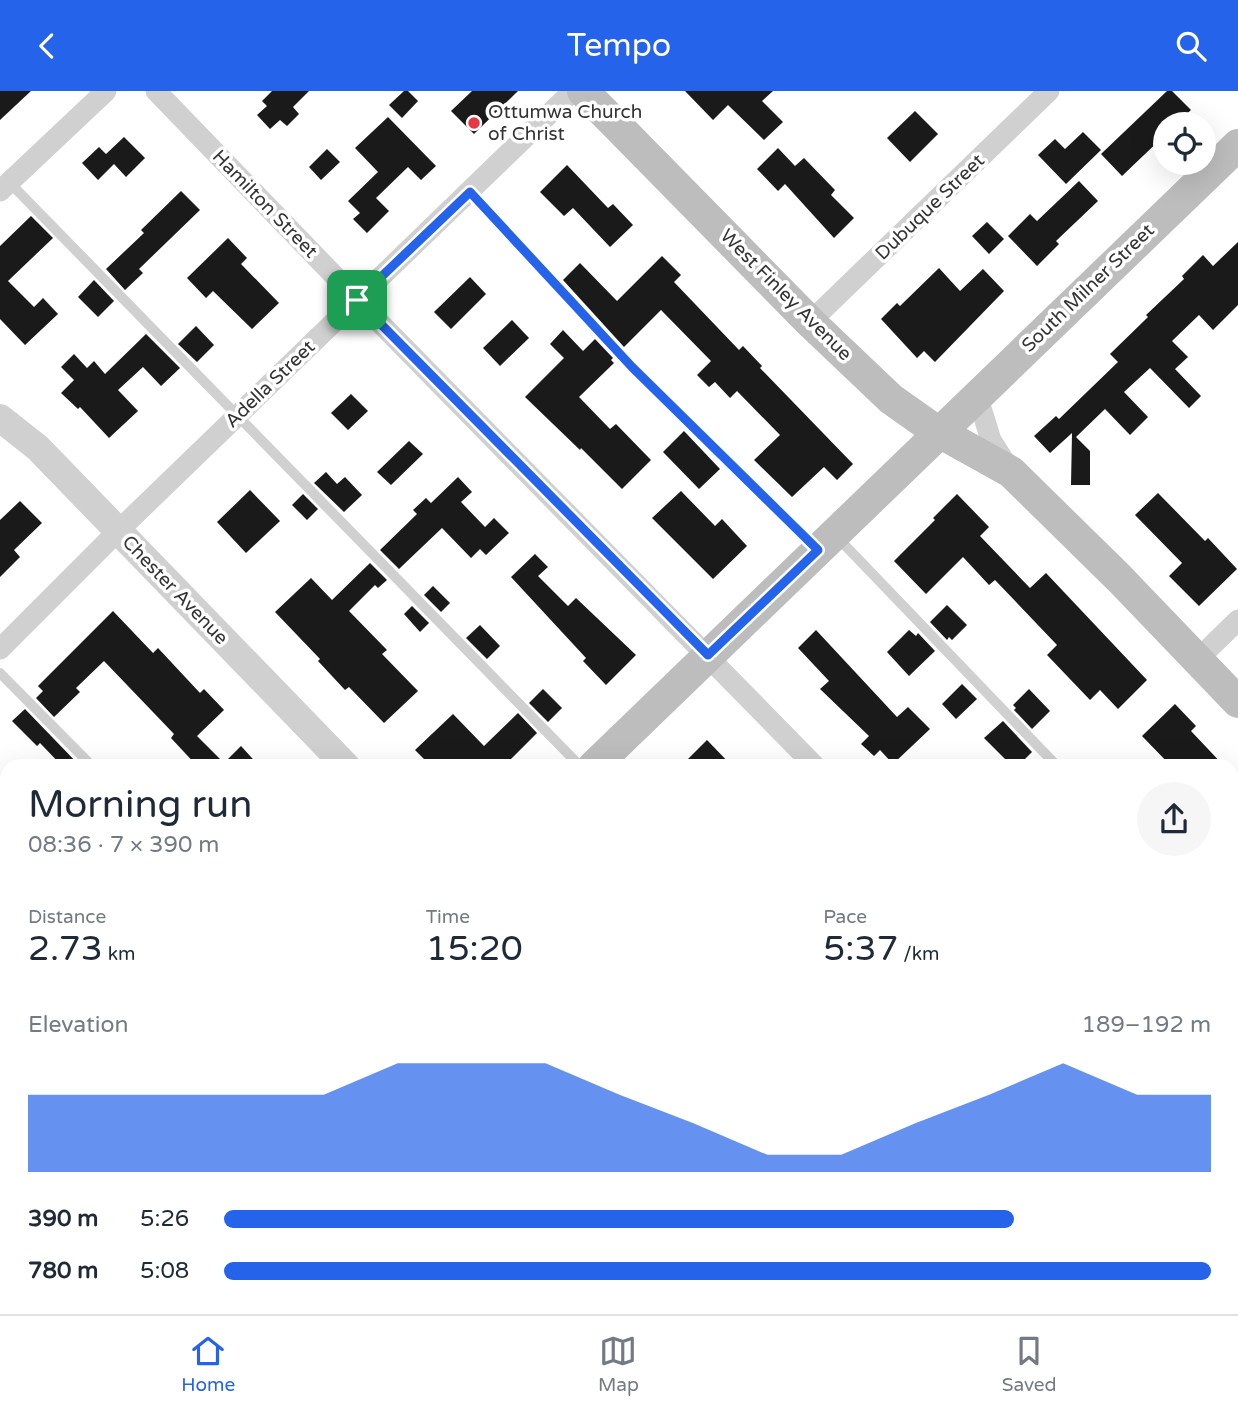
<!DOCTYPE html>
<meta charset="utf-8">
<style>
body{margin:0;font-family:"Varela Round",sans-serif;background:#f6f6f7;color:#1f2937;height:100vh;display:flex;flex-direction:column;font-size:26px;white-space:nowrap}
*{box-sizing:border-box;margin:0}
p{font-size:23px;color:#747a83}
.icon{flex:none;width:38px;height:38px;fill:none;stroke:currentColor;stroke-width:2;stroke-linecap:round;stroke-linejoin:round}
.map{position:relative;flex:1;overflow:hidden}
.drawer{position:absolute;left:0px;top:668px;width:1239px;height:555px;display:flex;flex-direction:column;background:#fff;border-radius:21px 21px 0 0;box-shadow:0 7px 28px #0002}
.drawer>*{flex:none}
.buttons{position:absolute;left:1153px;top:21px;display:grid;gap:14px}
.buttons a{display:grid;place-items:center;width:63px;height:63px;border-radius:50%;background:#fff;box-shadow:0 7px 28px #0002;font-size:35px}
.pin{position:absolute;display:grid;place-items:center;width:60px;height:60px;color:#fff;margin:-30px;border-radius:14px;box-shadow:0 4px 10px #0006}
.round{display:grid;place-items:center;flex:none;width:74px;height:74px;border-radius:37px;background:#f6f6f7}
.head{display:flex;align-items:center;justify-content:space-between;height:119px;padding:0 28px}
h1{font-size:38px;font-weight:600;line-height:52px}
.figures{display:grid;grid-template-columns:repeat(3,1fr);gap:10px;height:119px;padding:7px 28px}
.figures div{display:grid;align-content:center}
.figures b{font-size:35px;font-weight:600}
.figures small{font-size:19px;font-weight:400}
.figures p{font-size:19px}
.chart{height:196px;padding:14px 28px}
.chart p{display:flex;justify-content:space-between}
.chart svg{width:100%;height:126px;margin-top:7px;fill:#2563eb;opacity:.7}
ul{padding:0 28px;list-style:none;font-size:23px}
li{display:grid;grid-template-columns:112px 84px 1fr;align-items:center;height:52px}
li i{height:18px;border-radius:9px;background:#2563eb}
header{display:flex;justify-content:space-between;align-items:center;height:91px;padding:0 28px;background:#2563eb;color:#fff;font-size:32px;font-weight:600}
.dock{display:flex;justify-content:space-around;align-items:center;height:98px;border-top:2px solid #e0e1e3;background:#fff;font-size:19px;color:#747a83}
.dock a{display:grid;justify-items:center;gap:4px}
.dock .selected{color:#2563eb}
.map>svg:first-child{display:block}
.building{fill:#1a1a1a}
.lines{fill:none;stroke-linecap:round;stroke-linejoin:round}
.service{stroke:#d0d0d0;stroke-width:10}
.minor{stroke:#d0d0d0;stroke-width:21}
.tertiary{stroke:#d0d0d0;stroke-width:28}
.secondary{stroke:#bdbdbd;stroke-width:32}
.route-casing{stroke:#fff;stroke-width:14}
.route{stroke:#2563eb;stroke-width:9}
.poi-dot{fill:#e63946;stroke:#fff;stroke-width:2.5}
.labels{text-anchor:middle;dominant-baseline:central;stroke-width:7;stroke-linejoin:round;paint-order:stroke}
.poi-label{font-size:19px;fill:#333;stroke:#fff;text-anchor:start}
.street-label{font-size:19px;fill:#333;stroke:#fff}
</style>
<header><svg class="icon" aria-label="back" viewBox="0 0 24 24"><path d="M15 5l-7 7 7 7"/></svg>Tempo<svg class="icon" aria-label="search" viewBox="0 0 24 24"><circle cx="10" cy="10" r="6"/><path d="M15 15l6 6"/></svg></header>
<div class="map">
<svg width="1238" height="1223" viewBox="0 0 1238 1223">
<rect width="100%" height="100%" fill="#fff"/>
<!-- building -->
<g class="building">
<polygon points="0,0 31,0 0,29"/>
<polygon points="272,0 309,0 293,16 299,23 287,35 280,29 270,38 257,24 267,15 262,10"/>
<polygon points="404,0 408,0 418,10 402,27 389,14"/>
<polygon points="472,0 518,0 474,43 451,20"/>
<polygon points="685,0 773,0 762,10 783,31 764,49 728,14 713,29"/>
<polygon points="1167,0 1172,0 1191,19 1176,33 1166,33 1166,43 1122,85 1101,63"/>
<polygon points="915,20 938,43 910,71 887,47"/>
<polygon points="388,26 436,75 421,89 408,76 376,107 389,120 367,142 353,128 360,122 348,110 378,81 355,57"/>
<polygon points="1083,41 1101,59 1066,93 1038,64 1055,48 1065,58"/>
<polygon points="124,46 145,67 126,86 114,73 98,89 82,72 99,56 106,63"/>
<polygon points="778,57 795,75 804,67 835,99 831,104 854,127 834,147 785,93 778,100 757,78"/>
<polygon points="327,58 340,71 321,89 309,76"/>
<polygon points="567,74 608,117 613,113 633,134 610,156 573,117 564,125 540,101"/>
<polygon points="1079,90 1098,110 1056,150 1059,153 1037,175 1008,145 1030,123 1037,130"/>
<polygon points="181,100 200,119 139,178 143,182 125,199 106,178 144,142 141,139"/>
<polygon points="31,125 53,147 8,190 34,216 43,207 58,223 25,254 0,228 0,155"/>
<polygon points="987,131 1004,148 989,163 972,145"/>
<polygon points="228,147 247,167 241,173 279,212 252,238 213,200 206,207 187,187"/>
<polygon points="1238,151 1238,214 1213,239 1199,224 1172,250 1188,266 1175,278 1201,305 1189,317 1150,277 1124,301 1148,326 1130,344 1105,318 1076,346 1090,360 1090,394 1071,394 1072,342 1050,362 1034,345 1056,325 1059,328 1118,271 1110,263 1148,226 1146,224 1184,188 1182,185 1203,164 1213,175"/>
<polygon points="662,165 681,184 674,191 739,259 743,255 762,275 760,277 853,373 837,389 824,376 792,406 754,369 780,344 737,300 730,307 715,291 709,296 697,284 711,270 661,219 624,256 563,189 580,172 617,210"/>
<polygon points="939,177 960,200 983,178 1004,200 935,271 924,260 917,267 881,228 897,212 900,215"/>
<polygon points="470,186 486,203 451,238 434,221"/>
<polygon points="94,189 114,210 98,226 78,206"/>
<polygon points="512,229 529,247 500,275 483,257"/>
<polygon points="196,235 214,254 197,271 178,253"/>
<polygon points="563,239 583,260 595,248 613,267 611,269 614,272 579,306 610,338 616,333 651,369 622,398 581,357 580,359 525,306 564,267 550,253"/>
<polygon points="146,243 180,277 161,295 143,276 118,299 138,320 109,347 80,316 78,318 61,302 74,289 61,276 74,263 87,277 94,270 105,283"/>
<polygon points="351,303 368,320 348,339 331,322"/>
<polygon points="684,340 720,378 699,398 663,361"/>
<polygon points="409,350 423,363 391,394 377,381"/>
<polygon points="326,381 337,393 345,386 362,404 344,421 314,392"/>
<polygon points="458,386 472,401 461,411 485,436 494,427 509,442 486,464 480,458 471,467 442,437 399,478 380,459 417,423 413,419 426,407 431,412"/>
<polygon points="250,399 280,430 246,462 217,431"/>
<polygon points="681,400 715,435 722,428 747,455 713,488 652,427"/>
<polygon points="1158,402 1205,450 1208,447 1237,478 1199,515 1169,485 1182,472 1135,424"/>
<polygon points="303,403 318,418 307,429 292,414"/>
<polygon points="957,403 989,436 980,445 1030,497 1046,482 1147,589 1118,618 1100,599 1090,609 1047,564 1057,554 995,489 989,494 963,466 926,503 894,470 935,429 933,427"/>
<polygon points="20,410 42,432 14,459 20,466 0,486 0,429"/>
<polygon points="535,463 548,476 538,485 568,515 576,507 636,564 606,594 583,570 586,567 511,486"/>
<polygon points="370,472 387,489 378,497 375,494 349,520 387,559 382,563 418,600 384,632 349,596 345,599 318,570 320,568 275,521 311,487 332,509"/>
<polygon points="433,495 450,512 441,521 424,504"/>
<polygon points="947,514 967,534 952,549 949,546 947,549 930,531"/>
<polygon points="412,515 429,532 420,541 404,523"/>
<polygon points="113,520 153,562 158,557 200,602 204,598 224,619 197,645 224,672 241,655 260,676 198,676 171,647 174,643 104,570 76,597 80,601 54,626 36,607 43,600 38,595"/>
<polygon points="480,534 500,555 487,568 466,547"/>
<polygon points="816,539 897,626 908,616 930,638 893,673 880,659 874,665 861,653 869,645 820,598 829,590 798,557"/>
<polygon points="909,539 916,545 918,542 935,560 909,585 887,561"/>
<polygon points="962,593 977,608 956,628 942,613"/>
<polygon points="543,598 562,617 548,631 529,612"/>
<polygon points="1029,598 1050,620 1032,638 1014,619 1016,617 1013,614"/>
<polygon points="1175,613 1196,635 1191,640 1225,676 1172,676 1142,645"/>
<polygon points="25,618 81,676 63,676 40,652 37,655 12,630"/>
<polygon points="518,622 537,642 503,676 432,676 415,659 453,623 484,655"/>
<polygon points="1003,630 1032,661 1017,676 1013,676 984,647"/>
<polygon points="707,649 733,676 680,676"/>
</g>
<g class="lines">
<!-- service -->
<g class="service">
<polyline points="9,91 581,676"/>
<polyline points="470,101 632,276 816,457"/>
<polyline points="837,446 1058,676"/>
<polyline points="0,582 93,676"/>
<polyline points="1232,856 1238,862"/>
<polyline points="626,1216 633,1223"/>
<polyline points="1110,1216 1117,1223"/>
</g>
<!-- minor -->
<g class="minor">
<polyline points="156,0 379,231 816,676"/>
<polyline points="0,100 106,0"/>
<polyline points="810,231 1049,0"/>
<polyline points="977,304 991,349 1008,376"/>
<polyline points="0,558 118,440 573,0"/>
<polyline points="1197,569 1238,529"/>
<polyline points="0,804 7,811"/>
<polyline points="1232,998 1238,992"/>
<polyline points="1232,1102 1238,1108"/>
<polyline points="96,1216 99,1223"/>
<polyline points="409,1216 415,1223"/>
<polyline points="999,1223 1006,1216"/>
</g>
<!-- tertiary -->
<g class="tertiary">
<polyline points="0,327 38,357 347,676"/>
<polyline points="875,1216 882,1223"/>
</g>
<!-- secondary -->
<g class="secondary">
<polyline points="583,0 810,231 891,308 932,337 1011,381 1119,487 1238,611"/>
<polyline points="593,676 1238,54"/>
<polyline points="28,1223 35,1216"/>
</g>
</g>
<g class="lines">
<!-- route casing -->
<g class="route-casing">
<polygon id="route" points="470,101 632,276 818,459 708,564 357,209"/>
</g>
<!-- route -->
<use href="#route" class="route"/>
</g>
<!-- markers -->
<circle class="poi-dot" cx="474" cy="32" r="7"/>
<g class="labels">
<!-- poi labels -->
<g class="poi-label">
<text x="488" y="21">Ottumwa Church<tspan x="488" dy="22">of Christ</tspan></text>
</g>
<!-- street labels -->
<g class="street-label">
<text transform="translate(265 113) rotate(46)">Hamilton Street</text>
<text transform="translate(930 116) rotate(-44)">Dubuque Street</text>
<text transform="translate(1088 197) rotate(-44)">South Milner Street</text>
<text transform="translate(786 204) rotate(45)">West Finley Avenue</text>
<text transform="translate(270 293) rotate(-44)">Adella Street</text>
<text transform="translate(175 499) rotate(46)">Chester Avenue</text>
</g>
</g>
</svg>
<div class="buttons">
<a><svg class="icon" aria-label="locate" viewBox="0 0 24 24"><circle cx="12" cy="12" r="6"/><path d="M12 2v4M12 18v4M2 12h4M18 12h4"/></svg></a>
</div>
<div class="pin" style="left:357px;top:209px;background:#1e9e55"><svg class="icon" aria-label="arrive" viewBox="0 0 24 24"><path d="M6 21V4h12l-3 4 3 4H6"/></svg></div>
<section class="drawer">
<div class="head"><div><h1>Morning run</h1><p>08:36 · 7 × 390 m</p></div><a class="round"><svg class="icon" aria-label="share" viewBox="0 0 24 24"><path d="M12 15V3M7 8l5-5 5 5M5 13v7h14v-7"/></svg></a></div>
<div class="figures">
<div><p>Distance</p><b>2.73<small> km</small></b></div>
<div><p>Time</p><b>15:20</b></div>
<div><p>Pace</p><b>5:37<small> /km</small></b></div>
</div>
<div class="chart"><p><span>Elevation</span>189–192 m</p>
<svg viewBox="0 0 160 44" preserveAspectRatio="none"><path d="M0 44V17L10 17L20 17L30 17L40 17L50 6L60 6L70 6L80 17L90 27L100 38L110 38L120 27L130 17L140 6L150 17L160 17V44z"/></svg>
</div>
<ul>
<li><b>390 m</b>5:26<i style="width:80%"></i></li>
<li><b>780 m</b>5:08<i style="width:100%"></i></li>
</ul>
</section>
</div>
<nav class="dock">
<a class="selected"><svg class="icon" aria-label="home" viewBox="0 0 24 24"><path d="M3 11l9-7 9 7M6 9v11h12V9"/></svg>Home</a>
<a><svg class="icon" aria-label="map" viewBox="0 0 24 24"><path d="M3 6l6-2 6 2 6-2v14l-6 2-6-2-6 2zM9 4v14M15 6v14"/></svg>Map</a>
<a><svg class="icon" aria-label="saved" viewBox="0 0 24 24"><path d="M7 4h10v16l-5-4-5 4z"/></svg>Saved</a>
</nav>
